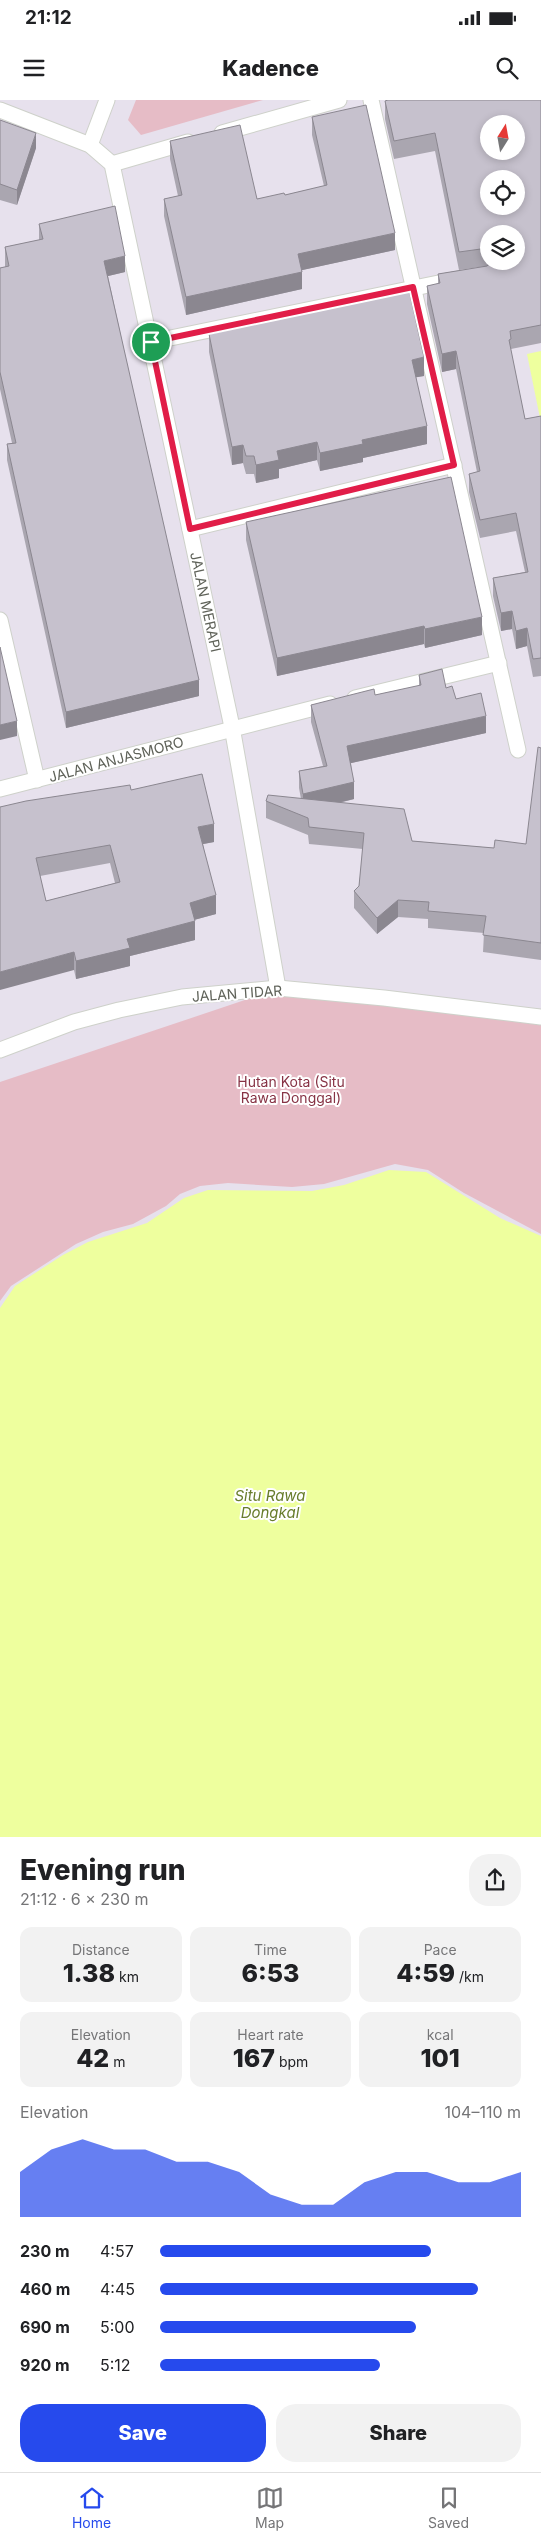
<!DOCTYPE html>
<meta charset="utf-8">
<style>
body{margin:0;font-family:Inter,sans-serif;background:#f2f2f2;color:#202124;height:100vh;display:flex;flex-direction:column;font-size:19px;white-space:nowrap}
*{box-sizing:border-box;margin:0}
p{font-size:16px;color:#757577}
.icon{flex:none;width:28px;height:28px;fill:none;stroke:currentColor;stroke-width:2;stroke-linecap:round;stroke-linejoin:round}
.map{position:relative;height:1737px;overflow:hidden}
.sheet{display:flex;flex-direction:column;background:#fff;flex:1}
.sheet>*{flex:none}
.needle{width:32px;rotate:11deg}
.buttons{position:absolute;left:480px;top:15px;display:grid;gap:10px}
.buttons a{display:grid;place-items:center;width:45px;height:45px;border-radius:50%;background:#fff;box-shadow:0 2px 8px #0003;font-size:25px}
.pin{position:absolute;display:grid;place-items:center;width:42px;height:42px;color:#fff;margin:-21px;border:2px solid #fff;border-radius:50%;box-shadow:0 1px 5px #0007}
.round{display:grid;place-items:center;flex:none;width:52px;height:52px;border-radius:20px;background:#f2f2f2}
.overview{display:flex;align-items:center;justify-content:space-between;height:85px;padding:0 20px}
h1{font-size:28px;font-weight:800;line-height:38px}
.figures{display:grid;grid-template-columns:repeat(3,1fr);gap:8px;height:85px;padding:5px 20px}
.figures div{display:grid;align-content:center;border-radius:12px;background:#f2f2f2;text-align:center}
.figures b{font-size:25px;font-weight:800}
.figures small{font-size:14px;font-weight:400}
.figures p{font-size:14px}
.chart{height:140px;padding:10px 20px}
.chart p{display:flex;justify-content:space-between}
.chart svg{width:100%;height:90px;margin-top:5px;fill:#264aed;opacity:.7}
.cta{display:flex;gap:10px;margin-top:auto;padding:10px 20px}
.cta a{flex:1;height:58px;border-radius:20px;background:#264aed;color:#fff;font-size:20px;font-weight:800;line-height:58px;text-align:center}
.cta a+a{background:#f2f2f2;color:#202124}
ul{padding:0 20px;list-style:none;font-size:16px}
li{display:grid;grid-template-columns:80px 60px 1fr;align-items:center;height:38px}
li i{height:12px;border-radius:6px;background:#264aed}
.status{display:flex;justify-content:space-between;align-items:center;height:35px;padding:0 25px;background:#fff;direction:ltr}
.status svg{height:14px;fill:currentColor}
header{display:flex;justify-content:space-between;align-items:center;height:65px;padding:0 20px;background:#fff;font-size:22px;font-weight:800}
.tabs{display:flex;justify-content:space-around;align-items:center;height:70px;border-top:1px solid #e0e0e0;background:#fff;font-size:14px;color:#757577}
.tabs a{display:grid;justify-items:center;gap:2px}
.tabs .current{color:#264aed}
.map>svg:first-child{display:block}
.green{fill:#e6bcc6}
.water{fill:#eeff9e}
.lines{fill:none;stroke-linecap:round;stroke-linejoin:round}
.minor-casing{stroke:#ced1ca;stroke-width:17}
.minor{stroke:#fff;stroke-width:15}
.wall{fill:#aaa6b0;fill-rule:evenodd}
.shaded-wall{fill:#8b8790}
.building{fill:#c6c1cd;stroke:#8b8790;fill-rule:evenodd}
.route-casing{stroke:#fff;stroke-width:10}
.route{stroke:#e11d48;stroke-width:6}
.labels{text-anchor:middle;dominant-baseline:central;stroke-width:4;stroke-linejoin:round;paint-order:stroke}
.street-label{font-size:14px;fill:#5f6259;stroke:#fff}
.park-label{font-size:14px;fill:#873345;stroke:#fff}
.water-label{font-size:15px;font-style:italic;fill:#687d2c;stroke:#fff}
</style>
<div class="status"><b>21:12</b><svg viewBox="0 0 49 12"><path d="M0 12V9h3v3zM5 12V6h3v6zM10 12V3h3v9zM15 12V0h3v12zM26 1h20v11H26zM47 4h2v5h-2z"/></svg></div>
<header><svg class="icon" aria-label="menu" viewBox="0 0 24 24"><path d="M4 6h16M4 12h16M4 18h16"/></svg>Kadence<svg class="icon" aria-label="search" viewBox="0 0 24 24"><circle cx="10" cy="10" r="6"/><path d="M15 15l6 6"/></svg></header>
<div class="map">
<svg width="541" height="1737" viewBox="0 0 541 1737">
<rect width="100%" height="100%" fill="#e7e1ed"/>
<!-- green -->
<g class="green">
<polygon points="136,0 263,0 141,35 128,20"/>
<polygon points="278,889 541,911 541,1134 464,1093 428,1070 395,1064 324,1084 292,1087 228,1083 200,1086 180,1094 166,1106 133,1124 103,1132 76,1144 11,1186 0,1201 0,982"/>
</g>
<!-- water -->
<g class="water">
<polygon points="541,251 541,323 527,254"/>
<polygon points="389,1070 426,1072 500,1118 541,1136 541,1737 0,1737 0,1208 15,1186 63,1155 88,1142 147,1123 184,1098 208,1090 312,1091 344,1085"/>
</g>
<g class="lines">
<!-- minor casing -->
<g class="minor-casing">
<g id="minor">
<polyline points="371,0 518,650"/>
<polyline points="0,10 90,45 112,64 232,627 278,888"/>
<polyline points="222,33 339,0"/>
<polyline points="90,45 107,0"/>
<polyline points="112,64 188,42"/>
<polyline points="151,242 458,179"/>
<polyline points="190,429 454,365"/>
<polyline points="0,520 37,680"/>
<polyline points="355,598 499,563"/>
<polyline points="0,689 330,604"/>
<polyline points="0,950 74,922 119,910 182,897 278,888 384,898 541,917"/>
</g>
</g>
<!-- minor -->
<use href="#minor" class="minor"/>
</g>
<!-- wall -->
<g class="wall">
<path d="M 541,0 L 541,243 L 511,249 L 511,252 L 525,319 L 541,316 L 541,576 L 533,577 L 527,546 L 516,549 L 512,529 L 501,531 L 493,496 L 493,478 L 525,472 L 516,431 L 480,438 L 469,392 L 469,374 L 477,372 L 456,269 L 442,272 L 427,204 L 427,186 L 438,184 L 438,174 L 487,166 L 459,170 L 435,51 L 394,59 L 385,19 L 385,1 ZM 489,134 L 516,161 L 489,161 Z"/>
<polygon points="312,17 395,150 302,170 302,189 186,215 164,116 164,99 178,96 170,59 170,41 257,99 285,95 324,86 312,35"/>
<polygon points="0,20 36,48 17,105 0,100"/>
<polygon points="39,124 125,172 108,176 199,596 66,628 7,360 7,344 12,343 0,289 0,168 5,167 5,147 39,140"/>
<polygon points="209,234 424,276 416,277 427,344 363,358 363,362 320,371 317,360 279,369 279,378 256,383 254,374 246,374 243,363 232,365 209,252"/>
<polygon points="246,422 482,535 425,548 424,544 277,576 246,440"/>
<polygon points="419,575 446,588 456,599 486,633 351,663 354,699 339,703 412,741 494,748 526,744 541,648 541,860 483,852 484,833 428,828 428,819 398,817 377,834 354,808 354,791 359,786 363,749 309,744 308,735 266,718 266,701 301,699 299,688 299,671 323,666 311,622 311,605 375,595 419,586"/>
<path d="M 131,690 L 214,742 L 203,744 L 216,814 L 194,820 L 195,840 L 130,856 L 130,866 L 76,879 L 74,870 L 0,707 ZM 110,763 L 115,783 L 46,801 L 40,776 Z"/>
</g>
<!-- shaded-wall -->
<g class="shaded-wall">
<polygon points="36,33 36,48 17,105 17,90"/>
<polygon points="395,133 395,150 298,171 298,154"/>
<polygon points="125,156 125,172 104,177 104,161"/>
<polygon points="302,172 302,189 186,215 186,197"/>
<polygon points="456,251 456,269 442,272 442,254"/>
<polygon points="424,257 424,276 412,278 412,260"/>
<polygon points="427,326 427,344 363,358 363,362 320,371 320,353 362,340"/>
<polygon points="317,342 317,360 279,369 279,378 256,383 256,365 277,351"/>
<polygon points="243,345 243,363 232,365 232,347"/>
<polygon points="512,511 512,529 501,531 501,513"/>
<polygon points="482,517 482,535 425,548 425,529"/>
<polygon points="424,526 424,544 277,576 277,558"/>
<polygon points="527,528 527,546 516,549 516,531"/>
<polygon points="199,580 199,596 66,628 66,612"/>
<polygon points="486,616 486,633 347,664 347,646"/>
<polygon points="17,621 17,636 0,640 0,625"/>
<polygon points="354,682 354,699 303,711 303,694"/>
<polygon points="214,724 214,742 198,745 198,727"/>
<polygon points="216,795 216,814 190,821 190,803"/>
<polygon points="398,800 398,817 377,834 377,818"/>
<polygon points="195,821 195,840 130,856 130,866 76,879 76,861 127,839"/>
<polygon points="74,852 74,870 0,890 0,872"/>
</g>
<!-- building -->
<g class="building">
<path d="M 388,0 L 541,0 L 541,225 L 510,231 L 511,239 L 509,240 L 525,319 L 541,316 L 541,558 L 533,559 L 527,528 L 516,531 L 512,511 L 501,513 L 493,478 L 528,472 L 516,413 L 480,420 L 469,374 L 480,371 L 456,251 L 442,254 L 427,186 L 440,183 L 438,174 L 487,166 L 493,161 L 516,161 L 516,134 L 489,134 L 489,149 L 488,148 L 459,152 L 435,33 L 394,41 L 385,1 ZM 489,24 L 516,24 L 516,51 L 489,51 ZM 489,79 L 516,79 L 516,106 L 489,106 Z"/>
<polygon points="366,5 395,133 298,154 302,172 186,197 164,99 182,95 170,41 240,25 257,99 284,93 285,95 327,85 312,17"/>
<polygon points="0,20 36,33 17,90 0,84"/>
<polygon points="115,106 125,156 104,161 199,580 66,612 7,344 16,343 0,272 0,168 9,166 5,147 43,139 39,124"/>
<polygon points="409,190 424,257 412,260 427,326 362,340 363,344 320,353 317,342 277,351 279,360 256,365 254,356 246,356 243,345 232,347 209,234"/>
<polygon points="451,377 482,517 425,529 424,526 277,558 246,422"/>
<polygon points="0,547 17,621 0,625"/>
<polygon points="442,569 446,588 452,586 456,599 481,593 486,616 347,646 354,682 303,694 299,671 327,666 311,605 374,589 375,595 421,585 419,575"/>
<polygon points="538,647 541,648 541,843 483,835 486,816 428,811 429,802 398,800 377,818 354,791 359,786 364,733 309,727 308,718 266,701 268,695 404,709 412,741 494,748 495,740 526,744"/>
<path d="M 202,674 L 214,724 L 198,727 L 216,795 L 190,803 L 195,821 L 127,839 L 130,848 L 76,861 L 74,852 L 0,872 L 0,707 L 26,701 L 130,685 L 131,690 ZM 110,745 L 120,782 L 46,801 L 36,758 Z"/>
</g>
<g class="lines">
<!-- route casing -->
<g class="route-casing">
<polygon id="route" points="413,187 454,365 190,429 151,242"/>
</g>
<!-- route -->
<use href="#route" class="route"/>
</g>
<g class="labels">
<!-- street labels -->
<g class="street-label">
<text transform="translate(206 502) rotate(78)">JALAN MERAPI</text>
<text transform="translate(116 659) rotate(-15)">JALAN ANJASMORO</text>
<text transform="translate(237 893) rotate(-4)">JALAN TIDAR</text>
</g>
<!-- park labels -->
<g class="park-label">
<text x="291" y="981">Hutan Kota (Situ<tspan x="291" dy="16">Rawa Donggal)</tspan></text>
</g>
<!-- water labels -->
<g class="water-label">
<text x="270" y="1395">Situ Rawa<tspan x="270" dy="17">Dongkal</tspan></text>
</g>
</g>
</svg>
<div class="buttons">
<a><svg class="needle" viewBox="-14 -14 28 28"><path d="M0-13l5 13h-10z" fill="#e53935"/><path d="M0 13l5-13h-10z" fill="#757577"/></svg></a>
<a><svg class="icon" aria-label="locate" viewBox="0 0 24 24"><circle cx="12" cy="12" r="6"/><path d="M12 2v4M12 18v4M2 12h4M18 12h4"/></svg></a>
<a><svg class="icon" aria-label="layers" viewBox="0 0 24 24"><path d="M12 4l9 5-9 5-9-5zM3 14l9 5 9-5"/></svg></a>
</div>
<div class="pin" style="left:151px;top:242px;background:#1e9e55"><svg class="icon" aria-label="arrive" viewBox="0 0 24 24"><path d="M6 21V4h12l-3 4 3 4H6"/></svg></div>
</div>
<section class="sheet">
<div class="overview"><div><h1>Evening run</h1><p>21:12 · 6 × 230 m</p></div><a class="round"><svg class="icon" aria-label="share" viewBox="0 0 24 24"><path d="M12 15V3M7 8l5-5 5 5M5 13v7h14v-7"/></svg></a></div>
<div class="figures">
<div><p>Distance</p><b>1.38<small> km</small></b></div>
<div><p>Time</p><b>6:53</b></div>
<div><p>Pace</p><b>4:59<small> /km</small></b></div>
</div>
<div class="figures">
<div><p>Elevation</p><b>42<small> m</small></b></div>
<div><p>Heart rate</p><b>167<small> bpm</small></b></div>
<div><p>kcal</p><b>101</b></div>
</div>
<div class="chart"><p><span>Elevation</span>104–110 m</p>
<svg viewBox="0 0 160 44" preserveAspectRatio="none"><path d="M0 44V22L10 11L20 6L30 11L40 11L50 17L60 17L70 22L80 33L90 38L100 38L110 27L120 22L130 22L140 27L150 27L160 22V44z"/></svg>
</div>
<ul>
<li><b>230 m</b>4:57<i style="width:75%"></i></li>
<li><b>460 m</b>4:45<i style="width:88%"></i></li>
<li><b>690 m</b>5:00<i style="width:71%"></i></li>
<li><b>920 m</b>5:12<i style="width:61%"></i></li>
</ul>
<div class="cta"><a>Save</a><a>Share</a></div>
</section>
<nav class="tabs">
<a class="current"><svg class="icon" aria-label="home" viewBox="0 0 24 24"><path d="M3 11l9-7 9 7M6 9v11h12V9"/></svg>Home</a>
<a><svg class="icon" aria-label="map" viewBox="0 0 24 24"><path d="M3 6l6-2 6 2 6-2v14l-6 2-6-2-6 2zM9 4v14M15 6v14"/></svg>Map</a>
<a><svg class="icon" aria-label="saved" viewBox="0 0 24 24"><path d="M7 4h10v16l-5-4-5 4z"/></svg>Saved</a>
</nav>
